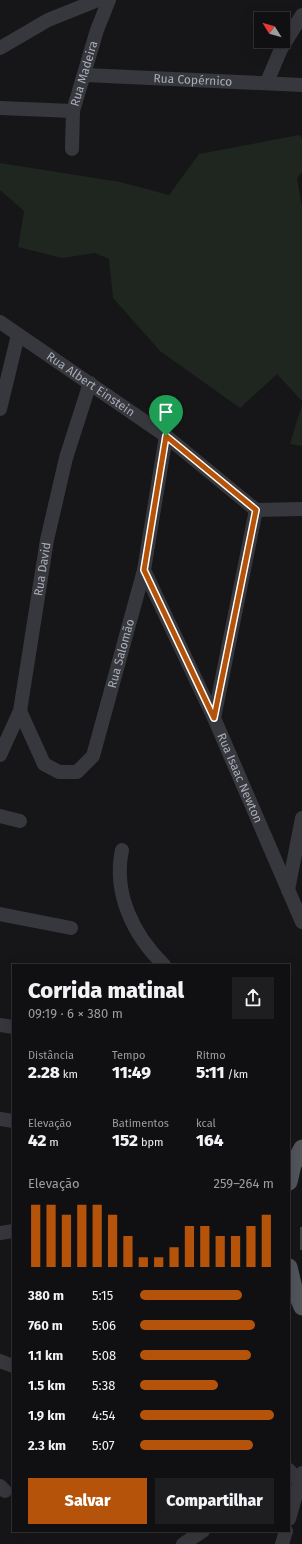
<!DOCTYPE html>
<html lang="pt">
<meta charset="utf-8">
<style>
body{margin:0;font-family:"Fira Sans",sans-serif;background:#1e1e20;color:#f1f3f6;height:100vh;display:flex;flex-direction:column;font-size:15px;white-space:nowrap}
*{box-sizing:border-box;margin:0}
p{font-size:13px;color:#9c9d9f}
.icon{flex:none;width:22px;height:22px;fill:none;stroke:currentColor;stroke-width:2;stroke-linecap:round;stroke-linejoin:round}
.map{position:relative;flex:1;overflow:hidden}
.sheet{position:absolute;left:12px;top:964px;width:278px;height:568px;display:flex;flex-direction:column;background:#101012;border-radius:0px;box-shadow:0 4px 16px #0002,0 0 0 1px #303032}
.sheet>*{flex:none}
.needle{width:26px;rotate:307deg}
.tools{position:absolute;left:254px;top:12px;display:grid;gap:8px}
.tools a{display:grid;place-items:center;width:36px;height:36px;border-radius:0px;background:#101012;box-shadow:0 4px 16px #0002,0 0 0 1px #303032;font-size:20px}
.pin{position:absolute;display:grid;place-items:center;width:34px;height:34px;color:#fff;margin:-41px -17px;border-radius:50% 50% 50% 0;rotate:-45deg;box-shadow:0 0 4px #0007}
.pin .icon{rotate:45deg}
.round{display:grid;place-items:center;flex:none;width:42px;height:42px;border-radius:0px;background:#1e1e20}
.head{display:flex;align-items:center;justify-content:space-between;height:68px;padding:0 16px}
h1{font-size:22px;font-weight:800;line-height:30px}
.stats{display:grid;grid-template-columns:repeat(3,1fr);gap:6px;height:68px;padding:4px 16px}
.stats div{display:grid;align-content:center}
.stats b{font-size:17px;font-weight:800}
.stats small{font-size:11px;font-weight:400}
.stats p{font-size:11px}
.chart{height:112px;padding:8px 16px}
.chart p{display:flex;justify-content:space-between}
.chart svg{width:100%;height:72px;margin-top:4px;stroke:#b45309;stroke-width:6}
.action{display:flex;gap:8px;margin-top:auto;padding:8px 16px}
.action a{flex:1;height:46px;border-radius:0px;background:#b45309;color:#fff;font-size:16px;font-weight:800;line-height:46px;text-align:center}
.action a+a{background:#1e1e20;color:#f1f3f6}
ul{padding:0 16px;list-style:none;font-size:13px}
li{display:grid;grid-template-columns:64px 48px 1fr;align-items:center;height:30px}
li i{height:10px;border-radius:5px;background:#b45309}
.map>svg:first-child{display:block}
.green{fill:#1e261f}
.building{fill:#404145}
.lines{fill:none;stroke-linecap:round;stroke-linejoin:round}
.minor{stroke:#37383d;stroke-width:14}
.major{stroke:#53555c;stroke-width:17}
.route-casing{stroke:#fff;stroke-width:8}
.route{stroke:#b45309;stroke-width:5}
.labels{text-anchor:middle;dominant-baseline:central;stroke-width:3;stroke-linejoin:round;paint-order:stroke}
.street-label{font-size:12px;fill:#a8adb8;stroke:#111113}
</style>
<div class="map">
<svg width="302" height="1544" viewBox="0 0 302 1544">
<rect width="100%" height="100%" fill="#161618"/>
<!-- green -->
<g class="green">
<polygon points="299,135 302,138 302,172 297,178 302,207 302,401 277,374 240,408 160,351 113,298 109,259 95,253 62,258 18,247 24,211 0,190 0,163 120,182 169,195 199,154"/>
<polygon points="302,404 302,446 290,444"/>
</g>
<!-- building -->
<rect class="building" x="300" y="1227" width="2" height="23"/>
<g class="lines">
<!-- minor -->
<g class="minor">
<polyline points="0,48 48,20 98,0"/>
<path id="s1" d="M 85,75 L 302,85"/>
<polyline points="267,82 281,49 302,15"/>
<polyline points="0,108 73,111"/>
<path id="s2" d="M 72,149 L 73,111 L 97,30 L 109,0"/>
<path id="s3" d="M 0,322 L 166,436 L 256,510 L 302,509"/>
<polyline points="0,409 18,335"/>
<path id="s4" d="M 144,570 L 214,718 L 302,922"/>
<path id="s5" d="M 20,711 L 44,764 L 59,772 L 77,772 L 93,756 L 144,570 L 166,436"/>
<polyline points="214,718 256,510"/>
<path id="s6" d="M 0,755 L 20,711 L 47,540 L 66,458 L 90,383"/>
<polyline points="0,816 20,821"/>
<path d="M 122,850 C 113,893 133,935 164,965"/>
<polyline points="288,890 302,818"/>
<polyline points="0,914 71,928"/>
<polyline points="0,1025 13,1027"/>
<polyline points="0,1119 13,1121"/>
<polyline points="0,1233 13,1231"/>
<polyline points="0,1361 13,1366"/>
<polyline points="289,1470 299,1482"/>
<polyline points="0,1486 5,1491"/>
<polyline points="289,1519 302,1473"/>
<polyline points="183,1544 203,1531"/>
<polyline points="282,1544 286,1531"/>
</g>
<!-- major -->
<g class="major">
<polyline points="289,1182 293,1165 302,1148"/>
<polyline points="289,1267 294,1288 302,1307"/>
</g>
</g>
<g class="lines">
<!-- route casing -->
<g class="route-casing">
<polygon id="route" points="166,436 256,510 214,718 144,570"/>
</g>
<!-- route -->
<use href="#route" class="route"/>
</g>
<g class="labels">
<!-- street labels -->
<g class="street-label">
<text stroke="none"><textPath href="#s2" startOffset="77">Rua Madeira</textPath></text>
<text stroke="none"><textPath href="#s1" startOffset="108">Rua Copérnico</textPath></text>
<text stroke="none"><textPath href="#s3" startOffset="110">Rua Albert Einstein</textPath></text>
<text stroke="none"><textPath href="#s6" startOffset="192">Rua David</textPath></text>
<text stroke="none"><textPath href="#s5" startOffset="222">Rua Salomão</textPath></text>
<text stroke="none"><textPath href="#s4" startOffset="229">Rua Isaac Newton</textPath></text>
</g>
</g>
</svg>
<div class="tools">
<a><svg class="needle" viewBox="-14 -14 28 28"><path d="M0-13l5 13h-10z" fill="#e53935"/><path d="M0 13l5-13h-10z" fill="#9c9d9f"/></svg></a>
</div>
<div class="pin" style="left:166px;top:436px;background:#1e9e55"><svg class="icon" aria-label="arrive" viewBox="0 0 24 24"><path d="M6 21V4h12l-3 4 3 4H6"/></svg></div>
<section class="sheet">
<div class="head"><div><h1>Corrida matinal</h1><p>09:19 · 6 × 380 m</p></div><a class="round"><svg class="icon" aria-label="share" viewBox="0 0 24 24"><path d="M12 15V3M7 8l5-5 5 5M5 13v7h14v-7"/></svg></a></div>
<div class="stats">
<div><p>Distância</p><b>2.28<small> km</small></b></div>
<div><p>Tempo</p><b>11:49</b></div>
<div><p>Ritmo</p><b>5:11<small> /km</small></b></div>
</div>
<div class="stats">
<div><p>Elevação</p><b>42<small> m</small></b></div>
<div><p>Batimentos</p><b>152<small> bpm</small></b></div>
<div><p>kcal</p><b>164</b></div>
</div>
<div class="chart"><p><span>Elevação</span>259–264 m</p>
<svg viewBox="0 0 160 44" preserveAspectRatio="none"><path d="M5 44V6M15 44V6M25 44V12M35 44V6M45 44V6M55 44V12M65 44V25M75 44V38M85 44V38M95 44V32M105 44V19M115 44V19M125 44V25M135 44V25M145 44V19M155 44V12"/></svg>
</div>
<ul>
<li><b>380 m</b>5:15<i style="width:76%"></i></li>
<li><b>760 m</b>5:06<i style="width:86%"></i></li>
<li><b>1.1 km</b>5:08<i style="width:83%"></i></li>
<li><b>1.5 km</b>5:38<i style="width:58%"></i></li>
<li><b>1.9 km</b>4:54<i style="width:100%"></i></li>
<li><b>2.3 km</b>5:07<i style="width:84%"></i></li>
</ul>
<div class="action"><a>Salvar</a><a>Compartilhar</a></div>
</section>
</div>
